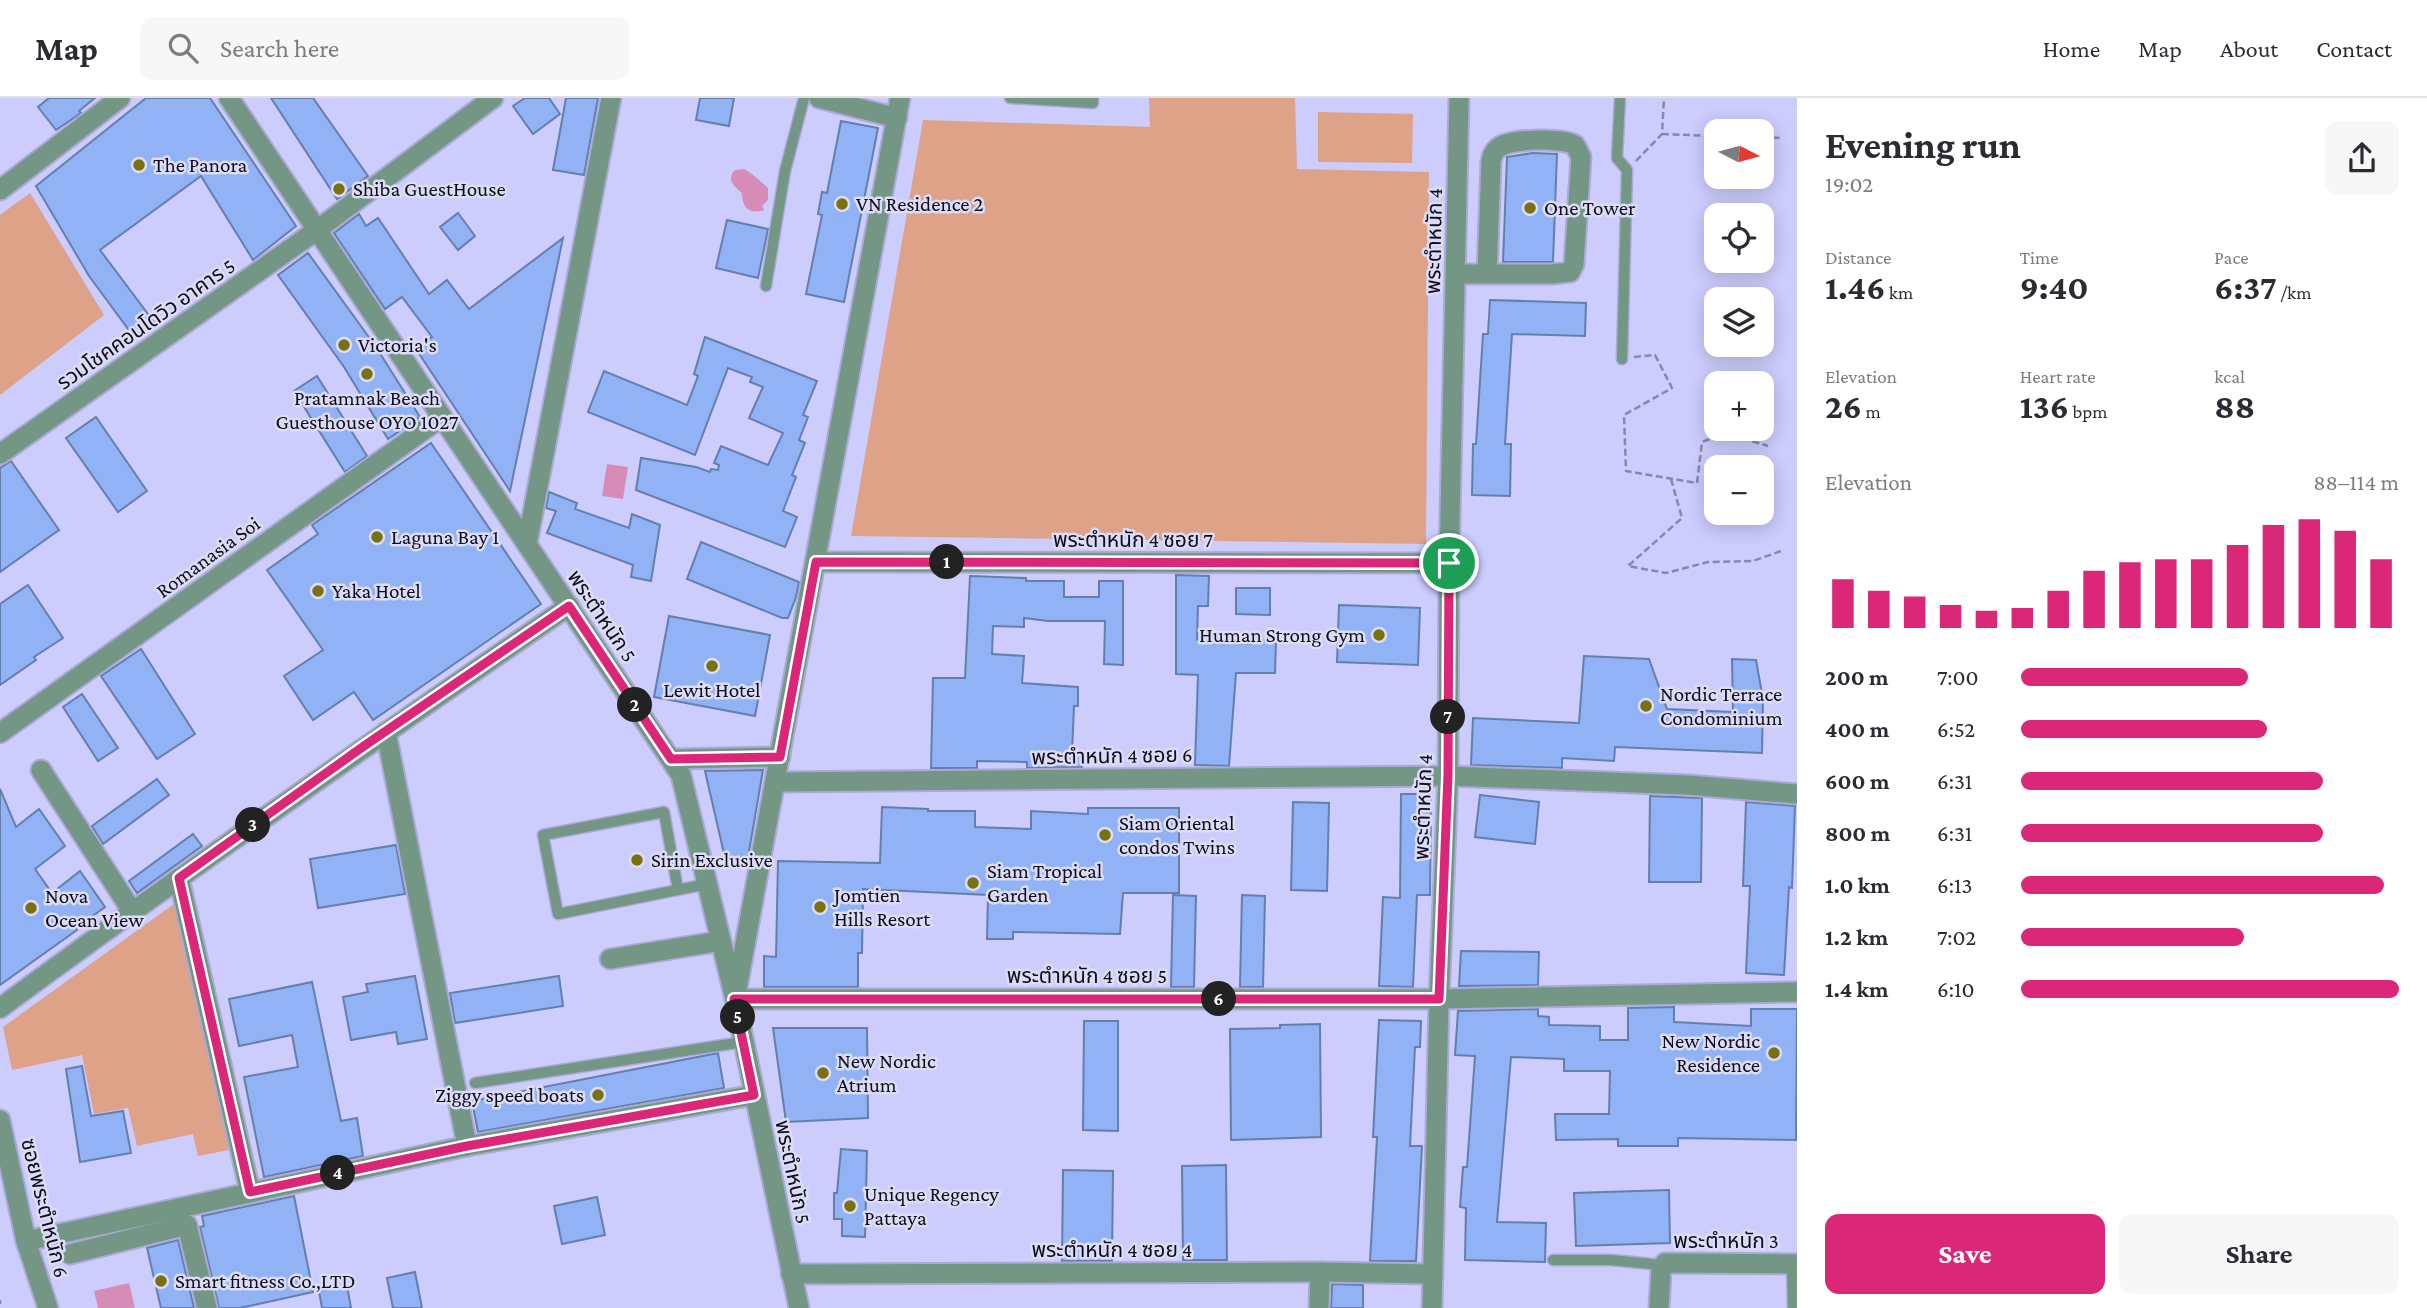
<!DOCTYPE html>
<meta charset="utf-8">
<style>
body{margin:0;font-family:"Crimson Pro","Noto Sans Thai",serif;background:#f7f7f7;color:#2b2b33;height:100vh;display:flex;flex-direction:column;font-size:26px;white-space:nowrap}
*{box-sizing:border-box;margin:0}
p{font-size:23px;color:#7c7c81}
.icon{flex:none;width:38px;height:38px;fill:none;stroke:currentColor;stroke-width:2;stroke-linecap:round;stroke-linejoin:round}
.map{position:relative;flex:1;overflow:hidden}
.details{display:flex;flex-direction:column;background:#fff;width:630px}
.details>*{flex:none}
.needle{width:46px;rotate:96deg}
.tools{position:absolute;left:1704px;top:21px;display:grid;gap:14px}
.tools a{display:grid;place-items:center;width:70px;height:70px;border-radius:14px;background:#fff;box-shadow:0 4px 18px #0003;font-size:35px}
.pin{position:absolute;display:grid;place-items:center;width:60px;height:60px;color:#fff;margin:-30px;border:4px solid #fff;border-radius:50%;box-shadow:0 2px 7px #0007}
.km{position:absolute;width:35px;height:35px;margin:-18px;border-radius:50%;background:#222;color:#fff;font-size:19px;line-height:35px;text-align:center}
.round{display:grid;place-items:center;flex:none;width:74px;height:74px;border-radius:14px;background:#f7f7f7}
.overview{display:flex;align-items:center;justify-content:space-between;height:119px;padding:0 28px}
h1{font-size:38px;font-weight:700;line-height:52px}
.figures{display:grid;grid-template-columns:repeat(3,1fr);gap:10px;height:119px;padding:7px 28px}
.figures div{display:grid;align-content:center}
.figures b{font-size:35px;font-weight:700}
.figures small{font-size:19px;font-weight:400}
.figures p{font-size:19px}
.chart{height:196px;padding:14px 28px}
.chart p{display:flex;justify-content:space-between}
.chart svg{width:100%;height:126px;margin-top:7px;stroke:#db2777;stroke-width:6}
.action{display:flex;gap:14px;margin-top:auto;padding:14px 28px}
.action a{flex:1;height:80px;border-radius:14px;background:#db2777;color:#fff;font-size:28px;font-weight:700;line-height:80px;text-align:center}
.action a+a{background:#f7f7f7;color:#2b2b33}
ul{padding:0 28px;list-style:none;font-size:23px}
li{display:grid;grid-template-columns:112px 84px 1fr;align-items:center;height:52px}
li i{height:18px;border-radius:9px;background:#db2777}
header{display:flex;align-items:center;gap:42px;box-sizing:border-box;height:98px;padding:0 35px;background:#fff;border-bottom:2px solid #e1e1e2}
header strong{font-size:33px}
nav{display:flex;gap:38px;margin-inline-start:auto;font-size:24px}
.search{width:490px;height:63px;background:#f7f7f7;display:flex;align-items:center;gap:18px;box-sizing:border-box;padding:0 24px;border-radius:14px;color:#7c7c81;font-size:26px}
main{display:flex;flex:1;min-height:0}
.map>svg:first-child{display:block}
.green{fill:#dea288}
.water{fill:#d58cb7}
.building{fill:#91b2f5;stroke:#657eaf;stroke-width:2}
.lines{fill:none;stroke-linecap:round;stroke-linejoin:round}
.service-casing{stroke:#aaaad5;stroke-width:13}
.minor-casing{stroke:#aaaad5;stroke-width:23}
.path{stroke:#8787ad;stroke-width:2.5;stroke-dasharray:7 3.5;stroke-linecap:butt}
.service{stroke:#739685;stroke-width:10}
.minor{stroke:#739685;stroke-width:19}
.route-casing{stroke:#fff;stroke-width:14}
.route{stroke:#db2777;stroke-width:9}
.poi-dot{fill:#797010;stroke:#dcddf5;stroke-width:2.5}
.labels{text-anchor:middle;dominant-baseline:central;stroke-width:5;stroke-linejoin:round;paint-order:stroke}
.poi-label{font-size:21px;fill:#0d0b1f;stroke:#dcddf5;text-anchor:start}
.street-label{font-size:21px;fill:#0d0b1f;stroke:#dcddf5}
</style>
<header>
<strong>Map</strong>
<div class="search"><svg class="icon" aria-label="search" viewBox="0 0 24 24"><circle cx="10" cy="10" r="6"/><path d="M15 15l6 6"/></svg>Search here</div>
<nav><a>Home</a><a>Map</a><a>About</a><a>Contact</a></nav>
</header>
<main>
<div class="map">
<svg width="1797" height="1210" viewBox="0 0 1797 1210">
<rect width="100%" height="100%" fill="#cccdfd"/>
<!-- green -->
<g class="green">
<polygon points="1149,0 1295,0 1297,71 1429,74 1426,446 851,438 923,22 1150,29"/>
<polygon points="1318,14 1413,16 1412,65 1318,64"/>
<polygon points="30,95 104,217 0,297 0,117"/>
<polygon points="178,803 229,1052 198,1058 193,1036 137,1048 128,1010 94,1016 82,957 12,972 3,929"/>
</g>
<!-- water -->
<g class="water">
<path d="M 744,71 C 748,72 764,86 768,90 L 768,102 L 762,108 L 764,112 C 750,117 742,110 742,95 C 734,88 726,82 735,72 Z"/>
<polygon points="607,366 628,369 623,401 602,398"/>
<polygon points="129,1185 135,1210 98,1210 94,1193"/>
</g>
<!-- building -->
<g class="building">
<polygon points="49,0 95,0 79,13 81,15 56,32 38,9"/>
<polygon points="146,0 210,0 296,128 253,162 201,78 100,152 154,224 134,239 89,178 36,88"/>
<polygon points="271,0 313,0 368,78 337,101"/>
<polygon points="525,0 549,0 560,16 533,36 513,8"/>
<polygon points="566,0 598,0 584,77 553,72"/>
<polygon points="700,0 734,0 729,28 696,22"/>
<polygon points="841,23 878,30 844,204 806,196 822,117 818,116 822,94 827,95"/>
<polygon points="1533,55 1557,56 1553,164 1503,164 1507,59"/>
<polygon points="458,115 475,138 458,152 440,129"/>
<polygon points="359,116 366,128 378,120 429,196 447,182 469,211 563,140 510,393 416,251 432,239 402,199 385,211 334,135"/>
<polygon points="727,122 768,131 758,180 716,170"/>
<polygon points="308,155 376,249 420,319 388,341 344,269 278,177"/>
<polygon points="1490,202 1586,205 1585,238 1512,236 1505,346 1511,346 1510,398 1472,397 1473,346 1476,346 1483,236 1488,236"/>
<polygon points="705,239 817,283 803,317 808,319 799,342 805,345 792,377 796,379 783,413 797,419 785,449 636,392 641,360 696,369 710,374 711,371 718,372 719,367 714,365 721,348 768,367 783,335 749,320 763,289 750,284 752,279 728,270 695,357 588,314 604,273 687,307 698,278 694,276"/>
<polygon points="317,278 367,358 345,374 294,293"/>
<polygon points="96,319 147,393 118,414 66,340"/>
<polygon points="431,345 541,506 373,622 354,594 313,622 284,578 323,552 267,472 318,436 312,427"/>
<polygon points="11,363 59,432 0,474 0,370"/>
<polygon points="549,394 577,405 575,411 629,430 632,416 660,427 651,483 631,479 633,467 547,435 556,413 546,410"/>
<polygon points="701,444 799,484 796,499 788,520 782,520 687,481"/>
<polygon points="1176,477 1209,478 1208,508 1198,508 1197,542 1202,543 1202,545 1252,546 1252,542 1276,543 1275,575 1236,575 1229,668 1195,667 1198,577 1176,576"/>
<polygon points="970,478 1026,480 1026,483 1064,483 1064,499 1099,499 1099,483 1123,483 1123,567 1104,566 1105,523 1048,523 1024,520 1024,529 993,528 992,556 1024,558 1022,585 1078,589 1078,608 1074,608 1072,655 1083,655 1082,669 1027,670 1027,664 977,663 977,670 931,670 933,580 965,580"/>
<polygon points="28,487 63,540 34,559 36,562 0,587 0,506"/>
<polygon points="1236,490 1270,490 1270,517 1236,516"/>
<polygon points="1339,507 1420,510 1418,567 1337,564"/>
<polygon points="669,518 770,537 755,618 654,599"/>
<polygon points="141,551 195,636 157,661 101,578"/>
<polygon points="1584,558 1649,561 1667,611 1733,614 1732,561 1756,562 1763,601 1762,655 1615,649 1614,663 1562,660 1562,670 1471,667 1473,620 1579,625"/>
<polygon points="82,596 118,650 98,663 63,609"/>
<polygon points="763,672 748,759 725,760 705,673"/>
<polygon points="157,681 169,697 103,746 92,728"/>
<polygon points="0,691 16,729 39,711 65,748 35,771 52,795 80,773 105,809 76,830 77,832 0,887"/>
<polygon points="1401,696 1431,696 1430,797 1417,797 1413,889 1379,888 1383,799 1400,800"/>
<polygon points="1480,697 1539,704 1535,746 1475,739"/>
<polygon points="1650,698 1702,700 1701,784 1649,784"/>
<polygon points="1293,704 1329,705 1327,793 1291,792"/>
<polygon points="1746,704 1795,708 1792,790 1789,789 1784,877 1746,875 1750,788 1743,788"/>
<polygon points="882,709 928,711 928,713 975,713 975,729 1031,731 1031,713 1088,716 1088,710 1179,710 1179,795 1123,795 1120,836 1013,834 1013,841 987,841 988,797 863,791 862,855 858,855 858,889 764,889 764,858 776,859 778,763 880,765"/>
<polygon points="193,736 202,748 137,795 129,783"/>
<polygon points="396,747 405,796 318,810 310,761"/>
<polygon points="1173,797 1196,798 1194,889 1171,889"/>
<polygon points="1242,797 1265,798 1263,889 1240,889"/>
<polygon points="1461,853 1539,854 1538,887 1459,888"/>
<polygon points="415,878 427,941 398,946 396,934 351,942 343,899 368,894 366,886"/>
<polygon points="559,878 563,908 455,925 450,895"/>
<polygon points="312,884 341,1023 357,1020 363,1058 264,1079 244,979 298,969 292,937 239,948 229,901"/>
<polygon points="1674,909 1674,924 1751,928 1751,911 1797,911 1796,1042 1678,1040 1678,1048 1618,1048 1618,1041 1556,1042 1555,1016 1609,1016 1610,973 1564,973 1564,961 1511,959 1497,1124 1546,1125 1545,1164 1465,1162 1466,1110 1460,1109 1463,1069 1467,1069 1475,958 1455,957 1458,913 1538,911 1538,918 1549,919 1549,927 1600,928 1600,942 1628,942 1628,910"/>
<polygon points="1379,922 1421,923 1420,949 1415,949 1410,1048 1422,1048 1416,1163 1370,1163 1377,1039 1373,1039"/>
<polygon points="1084,923 1118,923 1118,1033 1083,1032"/>
<polygon points="1320,926 1321,1039 1231,1042 1230,931 1280,930 1280,927"/>
<polygon points="773,930 867,930 868,1020 786,1024"/>
<polygon points="718,955 724,990 478,1034 472,1003"/>
<polygon points="82,968 91,1018 123,1013 131,1055 80,1064 66,971"/>
<polygon points="841,1051 867,1053 865,1139 842,1138 842,1121 834,1121 834,1095 837,1095"/>
<polygon points="1226,1067 1227,1162 1183,1162 1182,1068"/>
<polygon points="1063,1072 1113,1073 1112,1163 1062,1163"/>
<polygon points="1669,1092 1670,1145 1576,1148 1574,1095"/>
<polygon points="294,1098 313,1194 240,1210 219,1210 200,1129 204,1128 202,1118"/>
<polygon points="597,1099 605,1137 562,1146 554,1108"/>
<polygon points="178,1142 194,1210 161,1210 147,1150"/>
<polygon points="415,1174 422,1210 393,1210 387,1180"/>
<polygon points="1332,1186 1363,1187 1363,1210 1331,1210"/>
<polygon points="347,1187 351,1210 322,1210 319,1193"/>
</g>
<g class="lines">
<!-- service casing -->
<g class="service-casing">
<g id="service">
<polyline points="1010,0 1093,5 1093,0"/>
<polyline points="1620,0 1617,60 1627,72 1622,261"/>
<polyline points="766,188 785,73 804,0"/>
<polyline points="678,792 664,714 543,737 558,816 707,786"/>
<polyline points="475,985 743,944"/>
<polyline points="1553,1162 1611,1162 1662,1167"/>
<polyline points="1792,1166 1793,1210"/>
</g>
</g>
<!-- minor casing -->
<g class="minor-casing">
<g id="minor">
<polyline points="229,0 681,677 735,901 799,1210"/>
<polyline points="819,0 897,20"/>
<polyline points="900,0 735,901 1439,901 1797,894"/>
<polyline points="0,92 120,0"/>
<path d="M 1456,176 L 1552,176 L 1570,174 L 1574,166 L 1581,59 L 1575,47 C 1562,40 1510,40 1498,50 C 1493,54 1492,58 1491,64 L 1487,176"/>
<polyline points="0,356 317,132 493,0"/>
<polyline points="527,446 611,0"/>
<polyline points="816,464 1449,465"/>
<polyline points="386,634 467,1048"/>
<polyline points="0,635 442,319"/>
<polyline points="671,661 780,659"/>
<polyline points="41,672 132,813"/>
<polyline points="776,684 1448,678 1688,687 1797,696"/>
<polyline points="179,780 250,1094"/>
<polyline points="610,861 721,843"/>
<path d="M 0,910 C 187,772 377,640 569,508"/>
<polyline points="0,1022 26,1143 48,1210"/>
<polyline points="26,1143 467,1048 754,997"/>
<polyline points="70,1156 187,1127 207,1210"/>
<polyline points="791,1176 1320,1174 1432,1176"/>
<polyline points="1319,1210 1320,1174"/>
<polyline points="1432,1210 1439,901 1448,678 1449,465 1459,0"/>
<polyline points="1659,1210 1661,1172 1665,1165 1797,1166"/>
</g>
</g>
<!-- path -->
<g class="path">
<polyline points="1662,36 1717,38"/>
<polyline points="1762,39 1780,40"/>
<polyline points="1636,63 1662,36 1664,0"/>
<polyline points="1634,259 1655,257 1672,290 1624,317 1626,373 1697,385 1702,344 1726,335 1768,348"/>
<polyline points="1671,381 1682,420 1628,468 1666,475 1708,464 1753,463 1784,452"/>
<polyline points="0,1202 0,1206"/>
</g>
<!-- service -->
<use href="#service" class="service"/>
<!-- minor -->
<use href="#minor" class="minor"/>
</g>
<g class="lines">
<!-- route casing -->
<g class="route-casing">
<polygon id="route" points="816,464 1449,465 1448,677 1439,901 734,901 754,997 467,1048 250,1094 179,780 364,648 569,508 671,661 780,659"/>
</g>
<!-- route -->
<use href="#route" class="route"/>
</g>
<!-- markers -->
<g class="poi-dot">
<circle cx="139" cy="67" r="7"/>
<circle cx="339" cy="91" r="7"/>
<circle cx="842" cy="106" r="7"/>
<circle cx="1530" cy="110" r="7"/>
<circle cx="344" cy="247" r="7"/>
<circle cx="367" cy="276" r="7"/>
<circle cx="377" cy="439" r="7"/>
<circle cx="318" cy="493" r="7"/>
<circle cx="1379" cy="537" r="7"/>
<circle cx="712" cy="568" r="7"/>
<circle cx="1646" cy="608" r="7"/>
<circle cx="1105" cy="737" r="7"/>
<circle cx="637" cy="762" r="7"/>
<circle cx="973" cy="785" r="7"/>
<circle cx="820" cy="809" r="7"/>
<circle cx="31" cy="810" r="7"/>
<circle cx="1774" cy="955" r="7"/>
<circle cx="823" cy="975" r="7"/>
<circle cx="598" cy="997" r="7"/>
<circle cx="850" cy="1108" r="7"/>
<circle cx="161" cy="1183" r="7"/>
</g>
<g class="labels">
<!-- poi labels -->
<g class="poi-label">
<text x="153" y="67">The Panora</text>
<text x="353" y="91">Shiba GuestHouse</text>
<text x="856" y="106">VN Residence 2</text>
<text x="1544" y="110">One Tower</text>
<text x="358" y="247">Victoria's</text>
<text x="367" y="300" text-anchor="middle">Pratamnak Beach<tspan x="367" dy="24">Guesthouse OYO 1027</tspan></text>
<text x="391" y="439">Laguna Bay 1</text>
<text x="332" y="493">Yaka Hotel</text>
<text x="1365" y="537" text-anchor="end">Human Strong Gym</text>
<text x="712" y="592" text-anchor="middle">Lewit Hotel</text>
<text x="1660" y="596">Nordic Terrace<tspan x="1660" dy="24">Condominium</tspan></text>
<text x="1119" y="725">Siam Oriental<tspan x="1119" dy="24">condos Twins</tspan></text>
<text x="651" y="762">Sirin Exclusive</text>
<text x="987" y="773">Siam Tropical<tspan x="987" dy="24">Garden</tspan></text>
<text x="834" y="797">Jomtien<tspan x="834" dy="24">Hills Resort</tspan></text>
<text x="45" y="798">Nova<tspan x="45" dy="24">Ocean View</tspan></text>
<text x="1760" y="943" text-anchor="end">New Nordic<tspan x="1760" dy="24">Residence</tspan></text>
<text x="837" y="963">New Nordic<tspan x="837" dy="24">Atrium</tspan></text>
<text x="584" y="997" text-anchor="end">Ziggy speed boats</text>
<text x="864" y="1096">Unique Regency<tspan x="864" dy="24">Pattaya</tspan></text>
<text x="175" y="1183">Smart fitness Co.,LTD</text>
</g>
<!-- street labels -->
<g class="street-label">
<text transform="translate(1434 143) rotate(-89)">พระตำหนัก 4</text>
<text transform="translate(146 226) rotate(-35)">รวมโชคคอนโดวิว อาคาร 5</text>
<text x="1133" y="442">พระตำหนัก 4 ซอย 7</text>
<text transform="translate(208 459) rotate(-36)">Romanasia Soi</text>
<text transform="translate(602 518) rotate(56)">พระตำหนัก 5</text>
<text transform="translate(1112 658) rotate(-1)">พระตำหนัก 4 ซอย 6</text>
<text transform="translate(1423 709) rotate(-88)">พระตำหนัก 4</text>
<text x="1087" y="878">พระตำหนัก 4 ซอย 5</text>
<text transform="translate(793 1074) rotate(78)">พระตำหนัก 5</text>
<text transform="translate(45 1110) rotate(76)">ซอยพระตำหนัก 6</text>
<text x="1726" y="1143">พระตำหนัก 3</text>
<text x="1112" y="1152">พระตำหนัก 4 ซอย 4</text>
</g>
</g>
</svg>
<div class="tools">
<a><svg class="needle" viewBox="-14 -14 28 28"><path d="M0-13l5 13h-10z" fill="#e53935"/><path d="M0 13l5-13h-10z" fill="#7c7c81"/></svg></a>
<a><svg class="icon" aria-label="locate" viewBox="0 0 24 24"><circle cx="12" cy="12" r="6"/><path d="M12 2v4M12 18v4M2 12h4M18 12h4"/></svg></a>
<a><svg class="icon" aria-label="layers" viewBox="0 0 24 24"><path d="M12 4l9 5-9 5-9-5zM3 14l9 5 9-5"/></svg></a>
<a>+</a>
<a>−</a>
</div>
<div class="pin" style="left:1449px;top:465px;background:#1e9e55"><svg class="icon" aria-label="arrive" viewBox="0 0 24 24"><path d="M6 21V4h12l-3 4 3 4H6"/></svg></div>
<b class="km" style="left:947px;top:464px">1</b>
<b class="km" style="left:635px;top:607px">2</b>
<b class="km" style="left:253px;top:727px">3</b>
<b class="km" style="left:338px;top:1075px">4</b>
<b class="km" style="left:738px;top:919px">5</b>
<b class="km" style="left:1219px;top:901px">6</b>
<b class="km" style="left:1448px;top:619px">7</b>
</div>
<section class="details">
<div class="overview"><div><h1>Evening run</h1><p>19:02</p></div><a class="round"><svg class="icon" aria-label="share" viewBox="0 0 24 24"><path d="M12 15V3M7 8l5-5 5 5M5 13v7h14v-7"/></svg></a></div>
<div class="figures">
<div><p>Distance</p><b>1.46<small> km</small></b></div>
<div><p>Time</p><b>9:40</b></div>
<div><p>Pace</p><b>6:37<small> /km</small></b></div>
</div>
<div class="figures">
<div><p>Elevation</p><b>26<small> m</small></b></div>
<div><p>Heart rate</p><b>136<small> bpm</small></b></div>
<div><p>kcal</p><b>88</b></div>
</div>
<div class="chart"><p><span>Elevation</span>88–114 m</p>
<svg viewBox="0 0 160 44" preserveAspectRatio="none"><path d="M5 44V27M15 44V31M25 44V33M35 44V36M45 44V38M55 44V37M65 44V31M75 44V24M85 44V21M95 44V20M105 44V20M115 44V15M125 44V8M135 44V6M145 44V10M155 44V20"/></svg>
</div>
<ul>
<li><b>200 m</b>7:00<i style="width:60%"></i></li>
<li><b>400 m</b>6:52<i style="width:65%"></i></li>
<li><b>600 m</b>6:31<i style="width:80%"></i></li>
<li><b>800 m</b>6:31<i style="width:80%"></i></li>
<li><b>1.0 km</b>6:13<i style="width:96%"></i></li>
<li><b>1.2 km</b>7:02<i style="width:59%"></i></li>
<li><b>1.4 km</b>6:10<i style="width:100%"></i></li>
</ul>
<div class="action"><a>Save</a><a>Share</a></div>
</section>
</main>
